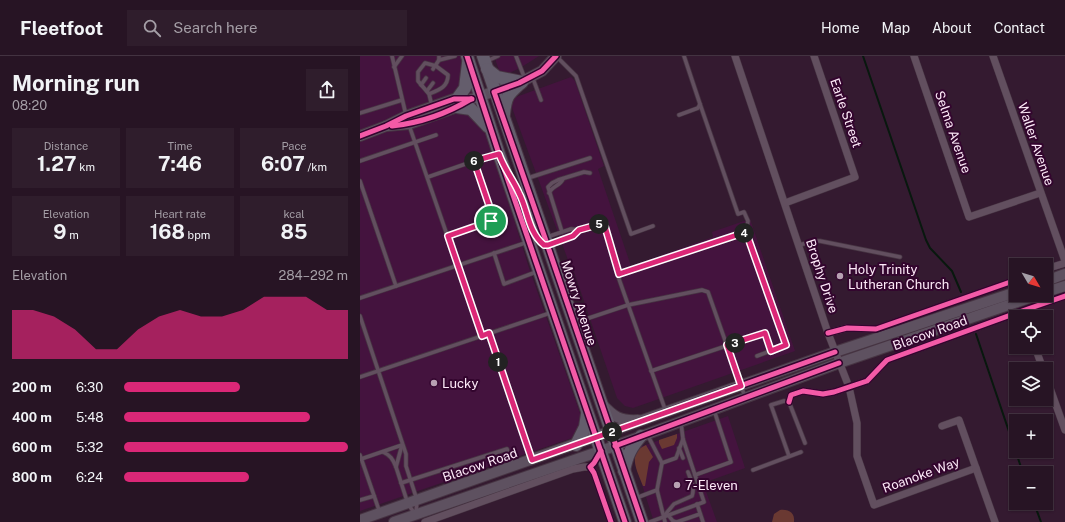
<!DOCTYPE html>
<meta charset="utf-8">
<style>
body{margin:0;font-family:"Public Sans",sans-serif;background:#2f1d2c;color:#f1f3f6;height:100vh;display:flex;flex-direction:column;font-size:15px;white-space:nowrap}
*{box-sizing:border-box;margin:0}
p{font-size:13px;color:#a49ea6}
.icon{flex:none;width:22px;height:22px;fill:none;stroke:currentColor;stroke-width:2;stroke-linecap:round;stroke-linejoin:round}
.map{position:relative;flex:1;overflow:hidden}
.sheet{display:flex;flex-direction:column;background:#271424;width:360px}
.sheet>*{flex:none}
.needle{width:26px;rotate:128deg}
.controls{position:absolute;left:649px;top:202px;display:grid;gap:8px}
.controls a{display:grid;place-items:center;width:44px;height:44px;border-radius:0px;background:#271424;box-shadow:0 1px 3px #0004,0 0 0 1px #433341;font-size:20px}
.pin{position:absolute;display:grid;place-items:center;width:34px;height:34px;color:#fff;margin:-17px;border:2px solid #fff;border-radius:50%;box-shadow:0 1px 4px #0007}
.km{position:absolute;width:20px;height:20px;margin:-10px;border-radius:50%;background:#222;color:#fff;font-size:11px;line-height:20px;text-align:center}
.round{display:grid;place-items:center;flex:none;width:42px;height:42px;border-radius:0px;background:#2f1d2c}
.head{display:flex;align-items:center;justify-content:space-between;height:68px;padding:0 12px}
h1{font-size:22px;font-weight:700;line-height:30px}
.metrics{display:grid;grid-template-columns:repeat(3,1fr);gap:6px;height:68px;padding:4px 12px}
.metrics div{display:grid;align-content:center;border-radius:0px;background:#2f1d2c;text-align:center}
.metrics b{font-size:20px;font-weight:700}
.metrics small{font-size:11px;font-weight:400}
.metrics p{font-size:11px}
.chart{height:112px;padding:8px 12px}
.chart p{display:flex;justify-content:space-between}
.chart svg{width:100%;height:72px;margin-top:4px;fill:#db2777;opacity:.7}
ul{padding:0 12px;list-style:none;font-size:13px}
li{display:grid;grid-template-columns:64px 48px 1fr;align-items:center;height:30px}
li i{height:10px;border-radius:5px;background:#db2777}
header{display:flex;align-items:center;gap:24px;box-sizing:border-box;height:56px;padding:0 20px;background:#271424;border-bottom:1px solid #433341}
header strong{font-size:19px}
nav{display:flex;gap:22px;margin-inline-start:auto;font-size:14px}
.search{width:280px;height:36px;background:#2f1d2c;display:flex;align-items:center;gap:10px;box-sizing:border-box;padding:0 14px;border-radius:0px;color:#a49ea6;font-size:15px}
main{display:flex;flex:1;min-height:0}
.map>svg:first-child{display:block}
.built{fill:#44133e}
.green{fill:#6a3932}
.lines{fill:none;stroke-linecap:round;stroke-linejoin:round}
.stream{stroke:#08180e;stroke-width:2}
.lane-casing{stroke:#473543;stroke-width:5}
.street-casing{stroke:#473543;stroke-width:8}
.secondary-casing{stroke:#473543;stroke-width:12}
.primary-casing{stroke:#473543;stroke-width:14}
.lane{stroke:#624f5f;stroke-width:3.5}
.street{stroke:#624f5f;stroke-width:7}
.secondary{stroke:#5e5160;stroke-width:10}
.primary{stroke:#645d6c;stroke-width:12}
.cycleway-casing{stroke:#33052e;stroke-width:8}
.cycleway{stroke:#f35aa7;stroke-width:5}
.route-casing{stroke:#fff;stroke-width:8}
.route{stroke:#db2777;stroke-width:5}
.poi-dot{fill:#b7a1b2;stroke:#33052e;stroke-width:1.5}
.labels{text-anchor:middle;dominant-baseline:central;stroke-width:4;stroke-linejoin:round;paint-order:stroke}
.street-label{font-size:13px;fill:#fdeaf8;stroke:#33052e}
.poi-label{font-size:13px;fill:#fdeaf8;stroke:#33052e;text-anchor:start}
</style>
<header>
<strong>Fleetfoot</strong>
<div class="search"><svg class="icon" aria-label="search" viewBox="0 0 24 24"><circle cx="10" cy="10" r="6"/><path d="M15 15l6 6"/></svg>Search here</div>
<nav><a>Home</a><a>Map</a><a>About</a><a>Contact</a></nav>
</header>
<main>
<section class="sheet">
<div class="head"><div><h1>Morning run</h1><p>08:20</p></div><a class="round"><svg class="icon" aria-label="share" viewBox="0 0 24 24"><path d="M12 15V3M7 8l5-5 5 5M5 13v7h14v-7"/></svg></a></div>
<div class="metrics">
<div><p>Distance</p><b>1.27<small> km</small></b></div>
<div><p>Time</p><b>7:46</b></div>
<div><p>Pace</p><b>6:07<small> /km</small></b></div>
</div>
<div class="metrics">
<div><p>Elevation</p><b>9<small> m</small></b></div>
<div><p>Heart rate</p><b>168<small> bpm</small></b></div>
<div><p>kcal</p><b>85</b></div>
</div>
<div class="chart"><p><span>Elevation</span>284–292 m</p>
<svg viewBox="0 0 160 44" preserveAspectRatio="none"><path d="M0 44V14L10 14L20 18L30 26L40 38L50 38L60 26L70 18L80 14L90 18L100 18L110 14L120 6L130 6L140 6L150 14L160 14V44z"/></svg>
</div>
<ul>
<li><b>200 m</b>6:30<i style="width:52%"></i></li>
<li><b>400 m</b>5:48<i style="width:83%"></i></li>
<li><b>600 m</b>5:32<i style="width:100%"></i></li>
<li><b>800 m</b>6:24<i style="width:56%"></i></li>
</ul>
</section>
<div class="map">
<svg width="705" height="466" viewBox="0 0 705 466">
<rect width="100%" height="100%" fill="#341a30"/>
<!-- built -->
<g class="built">
<polygon points="0,0 100,0 151,154 169,212 220,357 220,368 212,382 0,455"/>
<polygon points="134,0 179,0 160,12 147,18 142,17 139,14"/>
<polygon points="211,21 215,25 244,110 238,113 271,210 353,181 352,176 390,163 435,295 273,352 265,350 257,342 211,207 208,204 151,49 153,43 156,41"/>
<polygon points="368,360 385,412 343,427 357,466 294,466 275,407 275,404 280,391"/>
</g>
<!-- green -->
<g class="green">
<polygon points="317,378 317,382 314,389 302,393 299,387 299,384"/>
<path d="M 286,389 L 293,401 L 289,406 L 285,430 L 283,430 C 278,416 266,397 286,389 Z"/>
<path d="M 420,454 C 429,453 435,457 434,466 L 412,466 L 414,458 Z"/>
</g>
<g class="lines">
<!-- stream -->
<g class="stream">
<polyline points="503,0 566,184 570,192 592,215 601,236"/>
<polyline points="616,278 663,417"/>
<polyline points="674,447 681,466"/>
</g>
<!-- lane casing -->
<g class="lane-casing">
<g id="lane">
<polyline points="32,0 46,59"/>
<polyline points="156,0 165,23"/>
<polyline points="197,1 216,20 271,178 293,170"/>
<polyline points="79,4 95,0"/>
<polyline points="127,5 138,0"/>
<polyline points="34,11 42,0"/>
<polyline points="73,13 79,4 79,0"/>
<polyline points="172,20 181,44"/>
<polyline points="61,29 66,22"/>
<polyline points="67,35 73,27"/>
<path d="M 69,38 L 58,25 L 58,16 L 65,7 L 76,10 L 88,19 C 88,31 79,34 69,38 L 72,50"/>
<polyline points="340,48 378,158 384,156 388,165 386,176"/>
<polyline points="0,57 42,44"/>
<polyline points="319,59 338,52 340,48 324,0"/>
<polyline points="49,69 122,280"/>
<polyline points="0,105 76,79"/>
<polyline points="114,105 138,99"/>
<polyline points="68,121 114,105 133,161 131,165 88,180"/>
<polyline points="168,122 230,102"/>
<polyline points="0,125 36,230"/>
<path d="M 189,137 C 192,130 200,130 203,123"/>
<polyline points="202,176 188,131 192,127 198,124 224,116 230,117"/>
<polyline points="187,181 211,173 219,174 243,167 259,218 259,223 306,356"/>
<polyline points="189,188 213,180 219,174"/>
<polyline points="439,189 455,185 460,185 540,201"/>
<polyline points="134,197 144,228 176,216"/>
<polyline points="259,218 386,176 426,289 397,300"/>
<polyline points="0,242 168,186"/>
<polyline points="0,260 46,398 46,410 57,444 56,458"/>
<polyline points="217,266 268,249 342,234 348,236 385,341"/>
<polyline points="129,277 171,403"/>
<polyline points="291,315 405,277 411,295"/>
<polyline points="0,321 190,257"/>
<polyline points="42,389 36,411 48,448 55,458"/>
<polyline points="319,392 323,402"/>
<path d="M 23,396 C 30,399 33,403 36,411"/>
<polyline points="0,399 20,457"/>
<polyline points="429,400 411,349 424,345 429,346 445,387"/>
<polyline points="1,403 42,389"/>
<polyline points="302,407 316,402 323,383 321,367"/>
<polyline points="393,414 441,396"/>
<polyline points="335,419 371,406 354,354"/>
<polyline points="41,427 147,393 153,410"/>
<polyline points="297,434 305,466"/>
<polyline points="276,442 297,434 302,407 287,378"/>
<polyline points="0,444 14,440"/>
<polyline points="337,448 343,466"/>
<polyline points="308,459 313,465 316,466"/>
<path d="M 304,460 L 314,448 L 332,440 C 335,432 331,424 328,416"/>
<polyline points="290,466 344,446 323,383"/>
<polyline points="317,466 340,458"/>
</g>
</g>
<!-- street casing -->
<g class="street-casing">
<g id="street">
<polyline points="375,0 468,277 489,331 497,367 497,400 514,449 616,412"/>
<polyline points="554,0 609,161 680,137"/>
<polyline points="633,0 705,205"/>
<polyline points="425,147 495,121 454,0"/>
<polyline points="686,213 705,207"/>
<polyline points="468,277 487,272 516,273 656,224"/>
<polyline points="675,291 683,313"/>
<polyline points="686,321 705,374"/>
<polyline points="429,346 431,339 443,335 463,338 474,336 507,325 527,304 662,255 705,240"/>
<polyline points="582,370 599,364 635,466"/>
<polyline points="65,466 213,413 224,411 230,411 234,417 251,466"/>
</g>
</g>
<!-- secondary casing -->
<g class="secondary-casing">
<g id="secondary">
<polyline points="26,70 49,68 97,51 112,43 159,27 182,15 196,0"/>
<polyline points="0,80 26,70 46,60 94,43 105,43"/>
<polyline points="686,225 705,218"/>
<polyline points="686,236 705,230"/>
<path d="M 242,348 C 254,361 260,365 278,364"/>
<polyline points="0,464 475,296 656,236"/>
<polyline points="34,466 255,390 479,307 678,239"/>
</g>
</g>
<!-- primary casing -->
<g class="primary-casing">
<g id="primary">
<polyline points="107,0 139,98 265,466"/>
<polyline points="123,0 282,466"/>
<polyline points="127,13 137,21 162,26"/>
<polyline points="97,43 105,32 108,7"/>
<polyline points="97,51 111,53 128,71"/>
<path d="M 144,58 C 146,39 148,39 162,26"/>
<polyline points="216,389 225,371 227,358"/>
<path d="M 264,415 C 267,399 271,392 281,380"/>
</g>
</g>
<!-- lane -->
<use href="#lane" class="lane"/>
<!-- street -->
<use href="#street" class="street"/>
<!-- secondary -->
<use href="#secondary" class="secondary"/>
<!-- primary -->
<use href="#primary" class="primary"/>
<!-- cycleway casing -->
<g class="cycleway-casing">
<g id="cycleway">
<polyline points="107,0 139,98 265,466"/>
<polyline points="196,0 182,15 159,27 134,36 185,182 282,466"/>
<path d="M 32,70 C 59,67 88,57 111,43"/>
<polyline points="0,80 26,70 46,60 94,43 112,43"/>
<polyline points="468,277 487,272 516,273 656,224"/>
<polyline points="429,346 431,339 443,335 463,338 474,336 507,325 527,304 662,255 705,240"/>
<polyline points="251,376 475,296"/>
<polyline points="255,390 479,307"/>
<polyline points="241,395 234,407 230,411 234,417 251,466"/>
</g>
</g>
<!-- cycleway -->
<use href="#cycleway" class="cycleway"/>
</g>
<g class="lines">
<!-- route casing -->
<g class="route-casing">
<path id="route" d="M 139,98 C 144,113 153,123 159,137 C 168,154 168,176 184,189 L 188,189 L 213,180 L 219,174 L 244,167 L 259,218 L 386,176 L 426,289 L 411,295 L 405,277 L 367,289 L 381,330 L 172,404 L 129,277 L 122,280 L 88,180 L 131,165 L 133,161 L 114,105 Z"/>
</g>
<!-- route -->
<use href="#route" class="route"/>
</g>
<!-- markers -->
<g class="poi-dot">
<circle cx="480" cy="220" r="4"/>
<circle cx="74" cy="327" r="4"/>
<circle cx="317" cy="429" r="4"/>
</g>
<g class="labels">
<!-- street labels -->
<g class="street-label">
<text transform="translate(486 57) rotate(71)">Earle Street</text>
<text transform="translate(593 76) rotate(71)">Selma Avenue</text>
<text transform="translate(676 88) rotate(71)">Waller Avenue</text>
<text transform="translate(462 220) rotate(72)">Brophy Drive</text>
<text transform="translate(219 247) rotate(72)">Mowry Avenue</text>
<text transform="translate(570 277) rotate(-20)">Blacow Road</text>
<text transform="translate(120 409) rotate(-19)">Blacow Road</text>
<text transform="translate(561 419) rotate(-20)">Roanoke Way</text>
</g>
<!-- poi labels -->
<g class="poi-label">
<text x="488" y="213">Holy Trinity<tspan x="488" dy="15">Lutheran Church</tspan></text>
<text x="82" y="327">Lucky</text>
<text x="325" y="429">7-Eleven</text>
</g>
</g>
</svg>
<div class="controls">
<a><svg class="needle" viewBox="-14 -14 28 28"><path d="M0-13l5 13h-10z" fill="#e53935"/><path d="M0 13l5-13h-10z" fill="#a49ea6"/></svg></a>
<a><svg class="icon" aria-label="locate" viewBox="0 0 24 24"><circle cx="12" cy="12" r="6"/><path d="M12 2v4M12 18v4M2 12h4M18 12h4"/></svg></a>
<a><svg class="icon" aria-label="layers" viewBox="0 0 24 24"><path d="M12 4l9 5-9 5-9-5zM3 14l9 5 9-5"/></svg></a>
<a>+</a>
<a>−</a>
</div>
<div class="pin" style="left:131px;top:165px;background:#1e9e55"><svg class="icon" aria-label="arrive" viewBox="0 0 24 24"><path d="M6 21V4h12l-3 4 3 4H6"/></svg></div>
<b class="km" style="left:138px;top:306px">1</b>
<b class="km" style="left:252px;top:376px">2</b>
<b class="km" style="left:375px;top:287px">3</b>
<b class="km" style="left:384px;top:177px">4</b>
<b class="km" style="left:239px;top:168px">5</b>
<b class="km" style="left:114px;top:105px">6</b>
</div>
</main>
